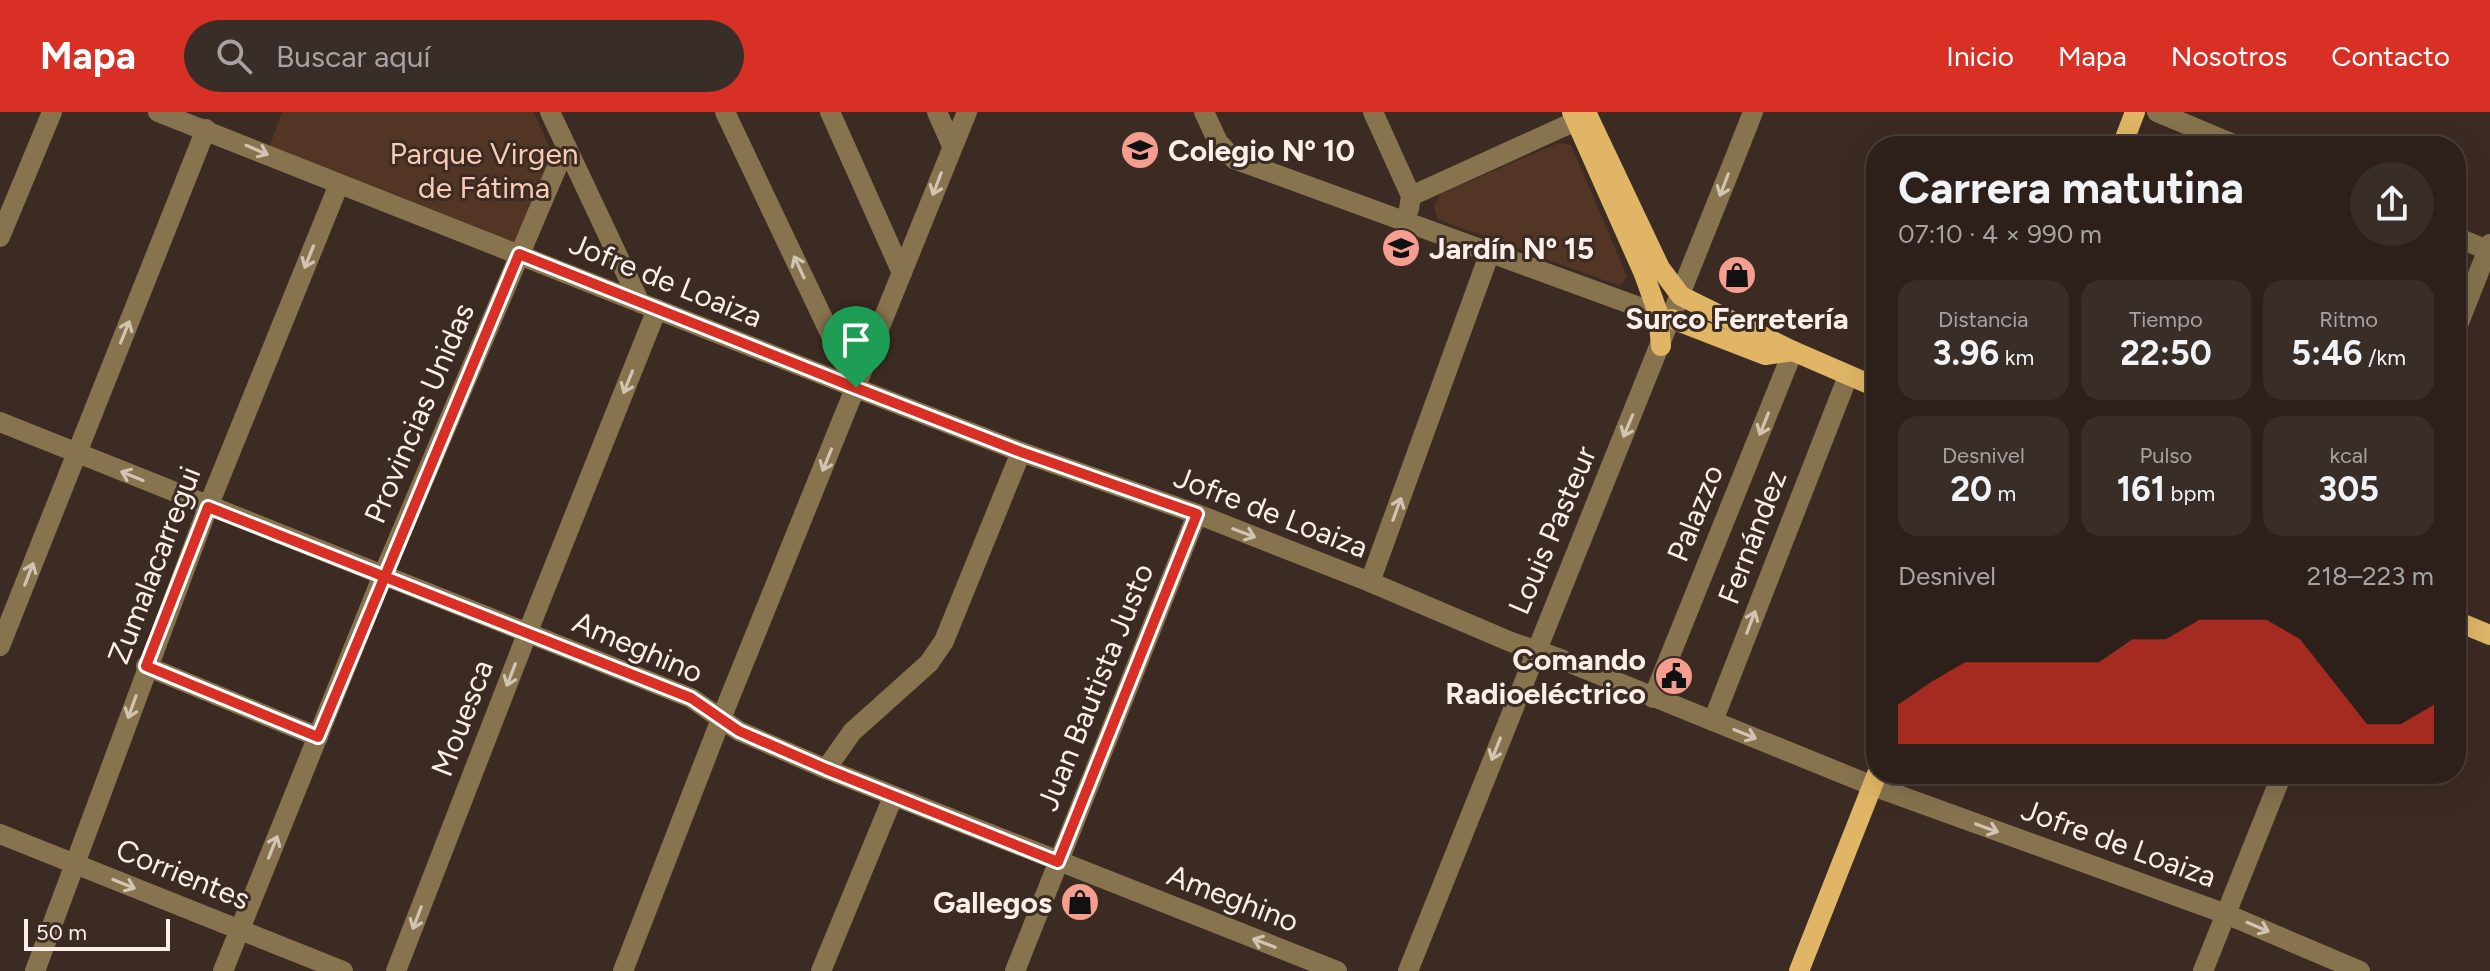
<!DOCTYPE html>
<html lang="es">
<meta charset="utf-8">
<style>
body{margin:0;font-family:Figtree,sans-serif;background:#392d27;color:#f1f3f6;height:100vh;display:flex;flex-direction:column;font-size:30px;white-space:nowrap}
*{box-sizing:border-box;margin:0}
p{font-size:26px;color:#a7a3a2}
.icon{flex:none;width:44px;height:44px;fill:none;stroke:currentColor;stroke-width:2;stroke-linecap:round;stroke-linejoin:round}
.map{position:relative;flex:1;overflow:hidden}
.drawer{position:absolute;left:1866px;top:24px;width:600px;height:648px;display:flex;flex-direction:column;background:#2d201a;border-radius:32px;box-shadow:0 8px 32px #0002,0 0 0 2px #483e39}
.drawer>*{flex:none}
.scale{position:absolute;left:24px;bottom:20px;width:146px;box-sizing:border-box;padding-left:8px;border:4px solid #fbefe9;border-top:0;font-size:22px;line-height:28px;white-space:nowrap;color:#fbefe9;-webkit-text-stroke:6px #3c2b22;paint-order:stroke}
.pin{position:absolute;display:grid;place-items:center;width:68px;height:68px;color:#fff;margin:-82px -34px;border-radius:50% 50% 50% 0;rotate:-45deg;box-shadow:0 0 8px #0007}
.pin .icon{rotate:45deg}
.round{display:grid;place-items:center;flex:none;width:84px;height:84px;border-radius:42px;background:#392d27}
.summary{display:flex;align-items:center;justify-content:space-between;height:136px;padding:0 32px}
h1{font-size:44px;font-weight:700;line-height:60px}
.stats{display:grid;grid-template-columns:repeat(3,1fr);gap:12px;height:136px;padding:8px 32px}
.stats div{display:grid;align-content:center;border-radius:20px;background:#392d27;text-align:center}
.stats b{font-size:34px;font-weight:700}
.stats small{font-size:22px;font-weight:400}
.stats p{font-size:22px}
.chart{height:224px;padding:16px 32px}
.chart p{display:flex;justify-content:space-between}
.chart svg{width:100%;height:144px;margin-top:8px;fill:#d93025;opacity:.7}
header{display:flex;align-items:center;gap:48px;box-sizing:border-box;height:112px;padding:0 40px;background:#d93025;color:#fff}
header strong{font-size:38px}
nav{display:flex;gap:44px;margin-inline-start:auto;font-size:28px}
.search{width:560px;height:72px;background:#392d27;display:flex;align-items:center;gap:20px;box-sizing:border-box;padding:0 28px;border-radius:44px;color:#a7a3a2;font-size:30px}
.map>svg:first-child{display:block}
.green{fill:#533525}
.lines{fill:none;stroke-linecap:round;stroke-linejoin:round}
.minor{stroke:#87734e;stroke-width:20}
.major{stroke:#e0b666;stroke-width:20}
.oneway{stroke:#d2c4b3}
.route-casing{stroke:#fff;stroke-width:16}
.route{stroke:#d93025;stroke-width:10}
.labels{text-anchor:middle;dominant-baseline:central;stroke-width:6;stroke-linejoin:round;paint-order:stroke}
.poi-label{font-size:30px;font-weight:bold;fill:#fbefe9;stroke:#3c2b22;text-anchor:start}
.park-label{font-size:30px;fill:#f8cbb4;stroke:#3c2b22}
.street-label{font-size:30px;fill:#fbefe9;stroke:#3c2b22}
</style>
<header>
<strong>Mapa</strong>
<div class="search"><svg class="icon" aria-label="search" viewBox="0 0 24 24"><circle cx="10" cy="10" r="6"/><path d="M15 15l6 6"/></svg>Buscar aquí</div>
<nav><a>Inicio</a><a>Mapa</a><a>Nosotros</a><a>Contacto</a></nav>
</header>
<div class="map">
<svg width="2490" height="859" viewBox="0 0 2490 859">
<rect width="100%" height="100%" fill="#3c2b22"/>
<!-- green -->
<g class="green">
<polygon points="282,0 534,0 554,45 513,132 269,36"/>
<polygon points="1558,31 1571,33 1627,164 1620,174 1437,107 1434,94 1440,82"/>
</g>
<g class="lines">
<!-- minor -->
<g class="minor">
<polyline points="158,0 856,276 1021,340 1197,402 1370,470 1511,530 1558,546 1873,674 2226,802 2360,859"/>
<polyline points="550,0 640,191"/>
<polyline points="725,0 856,276"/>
<polyline points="830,0 902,161"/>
<polyline points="937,0 952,34"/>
<polyline points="1204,0 1218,30 1234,47 1669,206"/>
<polyline points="1373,0 1411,84 1409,97"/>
<polyline points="2157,0 2238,34"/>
<polyline points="1411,84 1576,9"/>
<polyline points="0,125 52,0"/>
<polyline points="2456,125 2490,139"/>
<polyline points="2456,218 2490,132"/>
<polyline points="0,310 691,586 739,619 826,657 1337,859"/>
<polyline points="1370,470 1490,140"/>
<polyline points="0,534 206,17"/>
<polyline points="146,554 318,625"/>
<polyline points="1653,586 1793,239"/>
<polyline points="1713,609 1848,264"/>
<polyline points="826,657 852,620 929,551 944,529 1021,340"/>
<polyline points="0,722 343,859"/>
<polyline points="35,859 208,395 339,72"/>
<polyline points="223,859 383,463 566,34"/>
<polyline points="396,859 527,522 657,197"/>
<polyline points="623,859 721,607 967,0"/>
<polyline points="821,859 893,685"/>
<polyline points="1015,859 1197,402"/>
<path d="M 1408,859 C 1522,572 1640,287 1753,0"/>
<polyline points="2203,859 2282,662"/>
</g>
<!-- major -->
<g class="major">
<polyline points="1572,0 1644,162 1658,201 1661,234"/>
<polyline points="1586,0 1660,156 1681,184 1793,239 1876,275"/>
<polyline points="2122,34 2135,0"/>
<polyline points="1672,207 1765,243 1793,239"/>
<polyline points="2456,509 2490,523"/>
<polyline points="1799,859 1877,662"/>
</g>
</g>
<!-- one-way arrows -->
<defs><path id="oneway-shaft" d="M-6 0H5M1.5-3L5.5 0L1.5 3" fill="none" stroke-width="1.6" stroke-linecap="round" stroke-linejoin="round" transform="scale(2)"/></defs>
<g class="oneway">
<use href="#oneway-shaft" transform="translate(257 38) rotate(23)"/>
<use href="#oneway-shaft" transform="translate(937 72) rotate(111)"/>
<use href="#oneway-shaft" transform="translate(1724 73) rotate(111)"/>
<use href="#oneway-shaft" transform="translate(309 145) rotate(112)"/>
<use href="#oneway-shaft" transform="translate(799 155) rotate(-115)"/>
<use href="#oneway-shaft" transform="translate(125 220) rotate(-68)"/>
<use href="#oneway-shaft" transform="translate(628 270) rotate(112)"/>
<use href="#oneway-shaft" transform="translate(1764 312) rotate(112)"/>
<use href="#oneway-shaft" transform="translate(1628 314) rotate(113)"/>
<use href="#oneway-shaft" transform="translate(827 348) rotate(112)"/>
<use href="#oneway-shaft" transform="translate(132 364) rotate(-158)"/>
<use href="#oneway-shaft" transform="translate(1397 397) rotate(-70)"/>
<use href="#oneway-shaft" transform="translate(1244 421) rotate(21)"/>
<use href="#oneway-shaft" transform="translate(29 462) rotate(-69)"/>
<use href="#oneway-shaft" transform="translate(1751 510) rotate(-69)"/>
<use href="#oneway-shaft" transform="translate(511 563) rotate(111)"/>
<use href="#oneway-shaft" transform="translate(132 595) rotate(110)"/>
<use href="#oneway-shaft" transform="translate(1745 622) rotate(22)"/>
<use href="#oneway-shaft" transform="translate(1496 637) rotate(112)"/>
<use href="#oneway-shaft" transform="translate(1987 716) rotate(20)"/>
<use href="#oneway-shaft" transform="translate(273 735) rotate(-68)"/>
<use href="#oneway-shaft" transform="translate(124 772) rotate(22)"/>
<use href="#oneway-shaft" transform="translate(417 806) rotate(111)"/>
<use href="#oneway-shaft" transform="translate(2258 815) rotate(23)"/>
<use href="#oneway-shaft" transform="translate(1264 831) rotate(-159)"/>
</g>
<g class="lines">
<!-- route casing -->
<g class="route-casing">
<polyline id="route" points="856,276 519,142 318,625 146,554 208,395 691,586 739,619 826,657 1058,750 1197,402 1021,340 856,276"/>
</g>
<!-- route -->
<use href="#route" class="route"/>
</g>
<!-- icons -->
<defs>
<g id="school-disc" transform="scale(2)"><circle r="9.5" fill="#f59d8e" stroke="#3c2b22"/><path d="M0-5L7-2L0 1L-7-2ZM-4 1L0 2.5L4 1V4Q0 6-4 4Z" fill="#111"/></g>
<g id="shop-disc" transform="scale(2)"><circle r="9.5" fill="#f59d8e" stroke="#3c2b22"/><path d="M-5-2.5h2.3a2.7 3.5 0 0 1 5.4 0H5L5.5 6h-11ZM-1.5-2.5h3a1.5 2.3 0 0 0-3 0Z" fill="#111"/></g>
<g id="civic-disc" transform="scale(2)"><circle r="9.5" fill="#f59d8e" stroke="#3c2b22"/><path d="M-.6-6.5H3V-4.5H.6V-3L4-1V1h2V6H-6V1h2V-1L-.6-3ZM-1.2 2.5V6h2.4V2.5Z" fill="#111"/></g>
</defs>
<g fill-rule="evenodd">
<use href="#school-disc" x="1140" y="38"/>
<use href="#school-disc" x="1401" y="136"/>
<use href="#shop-disc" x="1737" y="163"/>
<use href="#civic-disc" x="1674" y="564"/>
<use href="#shop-disc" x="1080" y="790"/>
</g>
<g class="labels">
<!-- poi labels -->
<g class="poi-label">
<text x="1168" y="38">Colegio Nº 10</text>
<text x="1429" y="136">Jardín Nº 15</text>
<text x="1737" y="206" text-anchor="middle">Surco Ferretería</text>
<text x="1646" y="547" text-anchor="end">Comando<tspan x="1646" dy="34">Radioeléctrico</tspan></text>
<text x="1052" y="790" text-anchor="end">Gallegos</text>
</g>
<!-- park labels -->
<g class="park-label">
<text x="484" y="41">Parque Virgen<tspan x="484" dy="34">de Fátima</tspan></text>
</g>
<!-- street labels -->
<g class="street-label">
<text transform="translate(666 168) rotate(22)">Jofre de Loaiza</text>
<text transform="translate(419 301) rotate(-67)">Provincias Unidas</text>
<text transform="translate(1271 400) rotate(21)">Jofre de Loaiza</text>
<text transform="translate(1695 401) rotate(-68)">Palazzo</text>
<text transform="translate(1552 418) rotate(-67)">Louis Pasteur</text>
<text transform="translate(1752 425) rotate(-69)">Fernández</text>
<text transform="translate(154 453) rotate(-69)">Zumalacarregui</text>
<text transform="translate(638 535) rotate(23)">Ameghino</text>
<text transform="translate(1095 575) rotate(-68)">Juan Bautista Justo</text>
<text transform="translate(462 606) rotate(-69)">Mouesca</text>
<text transform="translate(2119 731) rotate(20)">Jofre de Loaiza</text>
<text transform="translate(183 762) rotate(22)">Corrientes</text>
<text transform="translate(1233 786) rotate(21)">Ameghino</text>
</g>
</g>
</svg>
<div class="scale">50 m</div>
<div class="pin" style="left:856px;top:276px;background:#1e9e55"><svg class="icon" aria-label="arrive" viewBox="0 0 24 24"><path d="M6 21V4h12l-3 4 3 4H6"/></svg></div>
<section class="drawer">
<div class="summary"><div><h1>Carrera matutina</h1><p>07:10 · 4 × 990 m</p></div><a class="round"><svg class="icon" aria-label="share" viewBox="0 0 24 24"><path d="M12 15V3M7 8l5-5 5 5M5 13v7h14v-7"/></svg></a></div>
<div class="stats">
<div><p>Distancia</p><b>3.96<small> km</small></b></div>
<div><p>Tiempo</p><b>22:50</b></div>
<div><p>Ritmo</p><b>5:46<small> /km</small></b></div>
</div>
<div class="stats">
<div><p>Desnivel</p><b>20<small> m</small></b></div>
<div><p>Pulso</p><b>161<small> bpm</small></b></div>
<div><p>kcal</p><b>305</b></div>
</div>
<div class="chart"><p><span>Desnivel</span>218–223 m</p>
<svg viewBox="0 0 160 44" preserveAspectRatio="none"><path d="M0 44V32L10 25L20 19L30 19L40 19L50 19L60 19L70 12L80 12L90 6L100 6L110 6L120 12L130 25L140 38L150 38L160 32V44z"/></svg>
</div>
</section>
</div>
